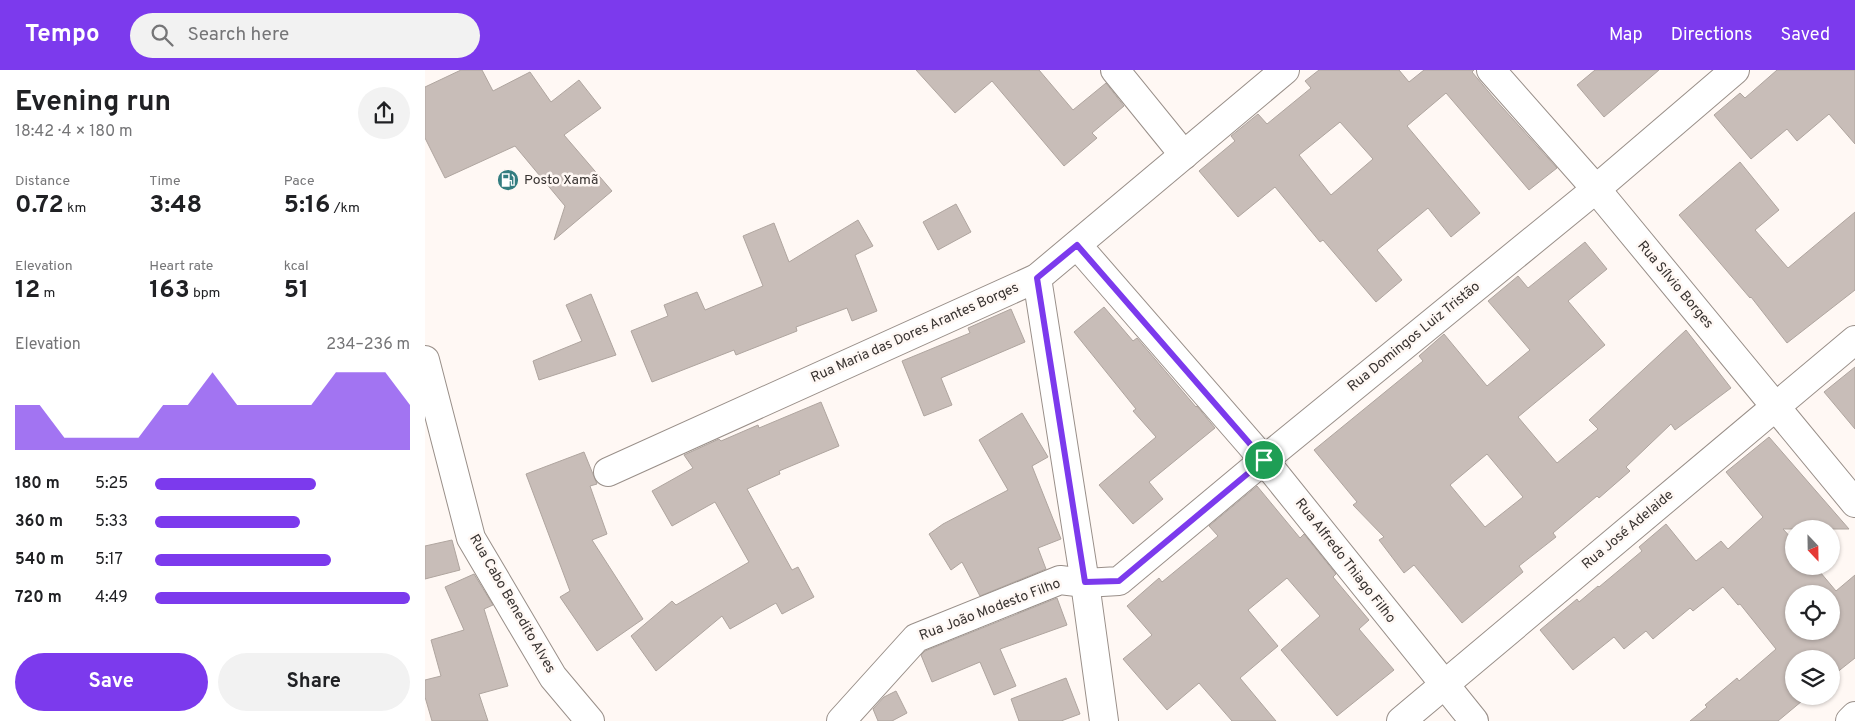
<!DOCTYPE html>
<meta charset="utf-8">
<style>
body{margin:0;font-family:Overpass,sans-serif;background:#f2f2f2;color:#202124;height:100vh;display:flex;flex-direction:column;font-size:19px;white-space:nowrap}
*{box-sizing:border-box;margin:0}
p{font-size:16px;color:#757577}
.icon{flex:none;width:28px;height:28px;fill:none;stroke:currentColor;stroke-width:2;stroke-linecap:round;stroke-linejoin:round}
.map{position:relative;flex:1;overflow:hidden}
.drawer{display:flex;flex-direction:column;background:#fff;width:425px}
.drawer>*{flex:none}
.needle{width:32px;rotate:158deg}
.tools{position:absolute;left:1360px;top:450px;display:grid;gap:10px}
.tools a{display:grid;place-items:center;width:55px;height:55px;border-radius:50%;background:#fff;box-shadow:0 1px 4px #0004;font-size:25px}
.pin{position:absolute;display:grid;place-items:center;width:42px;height:42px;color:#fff;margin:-21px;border:2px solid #fff;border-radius:50%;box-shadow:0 1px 5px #0007}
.round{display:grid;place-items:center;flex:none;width:52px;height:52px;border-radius:26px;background:#f2f2f2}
.head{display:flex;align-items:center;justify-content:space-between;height:85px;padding:0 15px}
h1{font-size:28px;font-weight:700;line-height:38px}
.figures{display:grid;grid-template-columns:repeat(3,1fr);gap:8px;height:85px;padding:5px 15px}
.figures div{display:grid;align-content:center}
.figures b{font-size:25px;font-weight:700}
.figures small{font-size:14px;font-weight:400}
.figures p{font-size:14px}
.chart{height:140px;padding:10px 15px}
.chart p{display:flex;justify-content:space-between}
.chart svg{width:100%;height:90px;margin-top:5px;fill:#7c3aed;opacity:.7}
.action{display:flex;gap:10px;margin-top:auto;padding:10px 15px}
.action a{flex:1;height:58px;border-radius:30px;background:#7c3aed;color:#fff;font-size:20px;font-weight:700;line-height:58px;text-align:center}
.action a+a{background:#f2f2f2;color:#202124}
ul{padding:0 15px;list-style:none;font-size:16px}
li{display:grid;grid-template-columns:80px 60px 1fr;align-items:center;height:38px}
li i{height:12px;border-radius:6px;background:#7c3aed}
header{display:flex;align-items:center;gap:30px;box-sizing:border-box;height:70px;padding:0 25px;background:#7c3aed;color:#fff}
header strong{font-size:24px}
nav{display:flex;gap:28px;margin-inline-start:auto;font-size:18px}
.search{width:350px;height:45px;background:#f2f2f2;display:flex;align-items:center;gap:12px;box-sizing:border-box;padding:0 18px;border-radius:28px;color:#757577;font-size:19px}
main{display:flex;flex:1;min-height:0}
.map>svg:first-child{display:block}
.building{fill:#c8bdb8;stroke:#afa59f;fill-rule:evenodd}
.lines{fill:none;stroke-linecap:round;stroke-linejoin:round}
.minor-casing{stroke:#998f89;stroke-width:30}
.primary-casing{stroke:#998f89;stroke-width:30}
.minor{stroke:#fff;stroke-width:28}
.primary{stroke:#fff;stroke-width:28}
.route-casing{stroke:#fff;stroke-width:10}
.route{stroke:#7c3aed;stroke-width:6}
.labels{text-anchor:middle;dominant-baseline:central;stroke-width:5;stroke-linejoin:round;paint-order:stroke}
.poi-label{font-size:14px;fill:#383331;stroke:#fff8f4;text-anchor:start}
.street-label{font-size:14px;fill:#383331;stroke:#fff8f4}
</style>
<header>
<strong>Tempo</strong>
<div class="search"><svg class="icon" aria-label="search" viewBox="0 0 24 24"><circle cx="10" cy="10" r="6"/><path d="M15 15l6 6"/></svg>Search here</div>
<nav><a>Map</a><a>Directions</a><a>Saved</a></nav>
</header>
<main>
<section class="drawer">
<div class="head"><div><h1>Evening run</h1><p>18:42 · 4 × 180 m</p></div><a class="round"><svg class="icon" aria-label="share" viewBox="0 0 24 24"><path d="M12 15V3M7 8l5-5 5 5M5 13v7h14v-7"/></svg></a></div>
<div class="figures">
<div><p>Distance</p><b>0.72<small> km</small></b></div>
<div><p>Time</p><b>3:48</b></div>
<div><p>Pace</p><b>5:16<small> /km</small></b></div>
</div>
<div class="figures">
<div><p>Elevation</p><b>12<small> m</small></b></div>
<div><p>Heart rate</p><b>163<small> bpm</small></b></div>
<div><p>kcal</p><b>51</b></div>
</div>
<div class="chart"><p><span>Elevation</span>234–236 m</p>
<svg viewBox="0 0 160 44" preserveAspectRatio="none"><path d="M0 44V22L10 22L20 38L30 38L40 38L50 38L60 22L70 22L80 6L90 22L100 22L110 22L120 22L130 6L140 6L150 6L160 22V44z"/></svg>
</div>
<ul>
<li><b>180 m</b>5:25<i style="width:63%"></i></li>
<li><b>360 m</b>5:33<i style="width:57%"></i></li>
<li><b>540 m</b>5:17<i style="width:69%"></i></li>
<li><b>720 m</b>4:49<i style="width:100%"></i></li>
</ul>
<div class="action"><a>Save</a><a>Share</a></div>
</section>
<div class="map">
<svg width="1430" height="651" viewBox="0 0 1430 651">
<rect width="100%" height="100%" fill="#fff8f4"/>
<!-- building -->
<g class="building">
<polygon points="36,0 57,0 68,21 105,2 126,32 154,10 176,38 139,65 187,121 129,170 140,136 90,76 20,108 0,68 0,17"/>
<polygon points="491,0 614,0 648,40 681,13 699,36 667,63 672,68 639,96 567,11 530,43"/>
<path d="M 894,0 L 974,0 L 984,12 L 999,0 L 1049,0 L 1047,2 L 1068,27 L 1132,98 L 1104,120 L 1021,23 L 982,56 L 1055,143 L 1026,167 L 1003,138 L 952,180 L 977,210 L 951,232 L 898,170 L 895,172 L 850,117 L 813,147 L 774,101 L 810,71 L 806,66 L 833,44 L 842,54 L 886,18 L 880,11 ZM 915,52 L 948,89 L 906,125 L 874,85 Z"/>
<polygon points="1170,0 1234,0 1179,47 1152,15"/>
<polygon points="1352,0 1430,0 1430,74 1404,44 1372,71 1362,59 1326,89 1289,45 1315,23 1320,28"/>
<polygon points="1315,92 1354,140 1330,160 1363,198 1430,142 1430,220 1362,273 1326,227 1325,228 1254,145"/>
<polygon points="531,134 546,162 513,180 498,152"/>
<polygon points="433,150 448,176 430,185 452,241 427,251 422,238 371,257 372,261 311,285 309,280 227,312 206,261 243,246 239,235 272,222 280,240 338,216 318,166 349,153 364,192"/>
<path d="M 1160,172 L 1182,199 L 1143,231 L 1180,275 L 1093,347 L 1132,393 L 1173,359 L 1164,350 L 1261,260 L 1306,318 L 1250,360 L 1246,354 L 1201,397 L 1205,401 L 1174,428 L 1172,426 L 1128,463 L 1131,467 L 1094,496 L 1098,502 L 1037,553 L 989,495 L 979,503 L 954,470 L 959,467 L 928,435 L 932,432 L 889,380 L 998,291 L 994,286 L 1019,264 L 1062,316 L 1105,280 L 1063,231 L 1093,206 L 1103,218 ZM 1062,384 L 1098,427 L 1060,457 L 1025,415 Z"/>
<polygon points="166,224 191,285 114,310 108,291 157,271 141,235"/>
<polygon points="679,237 708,271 712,268 771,337 772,336 790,358 724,412 738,429 708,454 674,415 731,367 708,341 711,339 649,262"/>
<polygon points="586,239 600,272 516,308 527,335 499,346 477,291 545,263 543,258"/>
<polygon points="1430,297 1430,359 1399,322"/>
<polygon points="396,332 414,376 354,401 355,404 322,419 367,500 373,497 389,527 357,544 351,533 305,559 297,546 231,601 206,566 247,531 251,535 324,492 290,432 247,456 227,421 268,398 259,385 294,369 296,371 333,355 334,358"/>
<polygon points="597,343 623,387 607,396 636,469 613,478 621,499 555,526 537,492 526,500 504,464 518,454 583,420 554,370"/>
<path d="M 1344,367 L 1424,459 L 1358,459 L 1369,471 L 1369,496 L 1390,496 L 1411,521 L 1430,505 L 1430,588 L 1406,607 L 1406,589 L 1369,589 L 1369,626 L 1383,626 L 1353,651 L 1265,651 L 1282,637 L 1280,635 L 1312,608 L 1314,611 L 1351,579 L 1315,534 L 1313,535 L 1298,517 L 1268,541 L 1265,538 L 1228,569 L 1221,561 L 1199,579 L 1189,567 L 1148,600 L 1115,560 L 1152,529 L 1154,532 L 1173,516 L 1174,517 L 1217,481 L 1214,477 L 1241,454 L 1271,491 L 1296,471 L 1303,479 L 1338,447 L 1301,402 ZM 1369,524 L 1406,524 L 1406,561 L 1369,561 Z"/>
<polygon points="159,382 172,414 165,416 182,464 167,470 218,549 172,581 135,527 145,521 101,404"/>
<polygon points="832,416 875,468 879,464 911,504 908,507 944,550 934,559 969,600 912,646 856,580 895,546 862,508 823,540 853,576 815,608 851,651 807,651 774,613 742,640 698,589 727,565 702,536 734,508 737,512 793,466 784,456"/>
<polygon points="27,470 35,500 0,509 0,476"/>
<polygon points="49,504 68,535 59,539 83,616 54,624 63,651 7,651 0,627 0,610 16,606 6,570 39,560 20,517"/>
<polygon points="632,528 642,555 575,579 591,616 569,625 555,592 507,612 496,585 500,581"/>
<polygon points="641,608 655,644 636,651 594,651 586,629"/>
<polygon points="471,621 482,643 467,651 453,651 448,639 459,627"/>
</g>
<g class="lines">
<!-- minor casing -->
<g class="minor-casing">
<g id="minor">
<polyline points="690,0 759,85"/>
<polyline points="1066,0 1171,119 1430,433"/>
<polyline points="652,175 839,390 1049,651"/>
<polyline points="612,208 660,513 679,651"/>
<polyline points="183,402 612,208 860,0"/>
<polyline points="416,651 491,568 635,510 660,513 694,511 839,390 1171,119 1310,0"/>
<polyline points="976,651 1430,270"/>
<polyline points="1425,651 1430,646"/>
</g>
</g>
<!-- primary casing -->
<g class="primary-casing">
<polyline id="primary" points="0,290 46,468 128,607 165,651"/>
</g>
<!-- minor -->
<use href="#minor" class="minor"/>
<!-- primary -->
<use href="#primary" class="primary"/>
</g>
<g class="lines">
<!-- route casing -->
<g class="route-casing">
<polygon id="route" points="652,175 839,390 694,511 660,512 612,208"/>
</g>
<!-- route -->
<use href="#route" class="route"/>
</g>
<!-- icons -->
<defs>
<g id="fuel-disc" transform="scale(1.125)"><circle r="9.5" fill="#347d80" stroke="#fff8f4"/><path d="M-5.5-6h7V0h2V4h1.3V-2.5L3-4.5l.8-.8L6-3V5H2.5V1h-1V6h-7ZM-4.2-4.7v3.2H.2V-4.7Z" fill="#fff"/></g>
</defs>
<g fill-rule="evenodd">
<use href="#fuel-disc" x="83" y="110"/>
</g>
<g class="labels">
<!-- poi labels -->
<g class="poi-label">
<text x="99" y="110">Posto Xamã</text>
</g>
<!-- street labels -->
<g class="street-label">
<text transform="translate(1250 215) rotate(50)">Rua Sílvio Borges</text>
<text transform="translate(490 263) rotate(-24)">Rua Maria das Dores Arantes Borges</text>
<text transform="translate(989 267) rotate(-39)">Rua Domingos Luiz Tristão</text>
<text transform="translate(1203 460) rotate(-40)">Rua José Adelaide</text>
<text transform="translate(920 491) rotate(52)">Rua Alfredo Thiago Filho</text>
<text transform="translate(87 534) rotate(60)">Rua Cabo Benedito Alves</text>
<text transform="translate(565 540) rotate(-21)">Rua João Modesto Filho</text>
</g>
</g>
</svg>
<div class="tools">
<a><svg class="needle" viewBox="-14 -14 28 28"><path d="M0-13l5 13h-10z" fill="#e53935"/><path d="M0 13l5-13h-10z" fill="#757577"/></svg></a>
<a><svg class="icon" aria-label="locate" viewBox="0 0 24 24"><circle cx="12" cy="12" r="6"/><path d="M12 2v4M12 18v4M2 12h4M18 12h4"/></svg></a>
<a><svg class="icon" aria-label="layers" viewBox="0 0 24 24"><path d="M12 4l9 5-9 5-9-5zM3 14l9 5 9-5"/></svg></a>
</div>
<div class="pin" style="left:839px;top:390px;background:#1e9e55"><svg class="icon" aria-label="arrive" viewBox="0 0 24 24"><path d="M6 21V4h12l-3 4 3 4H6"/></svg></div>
</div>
</main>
